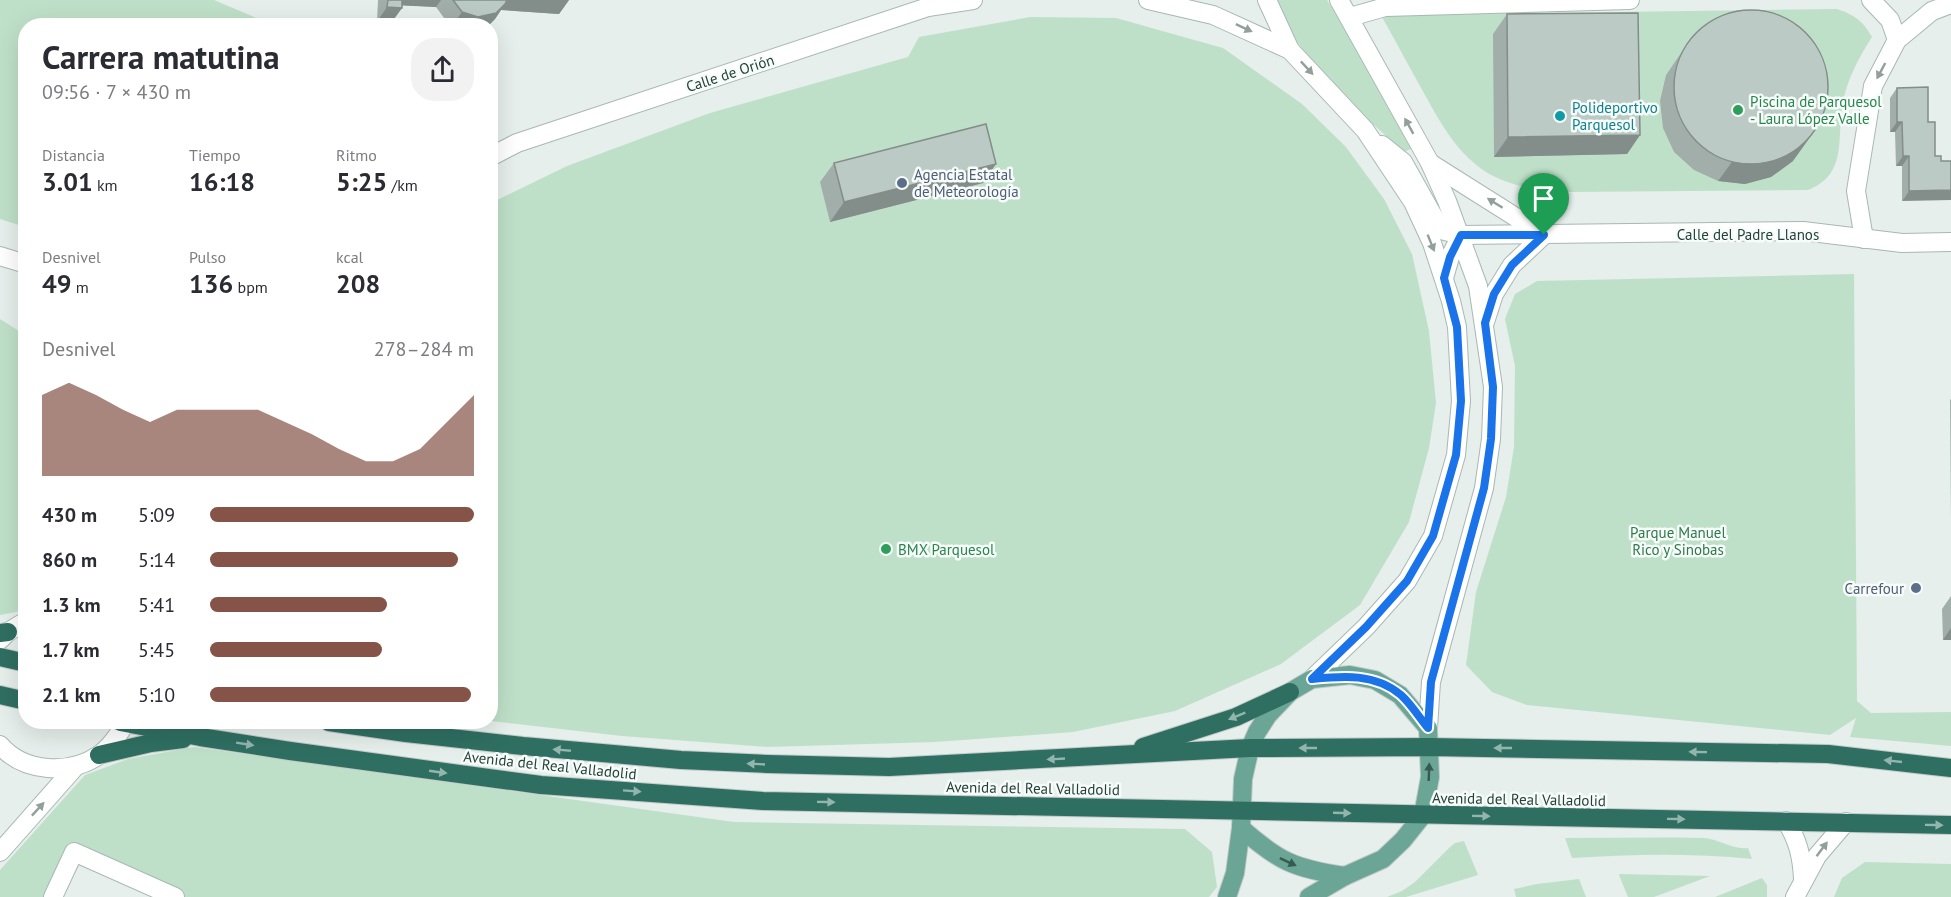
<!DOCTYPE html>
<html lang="es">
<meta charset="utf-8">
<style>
body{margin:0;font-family:"PT Sans",sans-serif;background:#f2f2f3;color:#2b2b33;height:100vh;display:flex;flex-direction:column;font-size:22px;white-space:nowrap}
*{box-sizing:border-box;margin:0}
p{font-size:20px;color:#7c7c81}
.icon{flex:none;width:33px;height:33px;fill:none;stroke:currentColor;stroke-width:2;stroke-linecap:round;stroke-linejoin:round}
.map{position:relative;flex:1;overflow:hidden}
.sheet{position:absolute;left:18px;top:18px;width:480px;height:711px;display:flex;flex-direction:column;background:#fff;border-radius:24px;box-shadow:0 6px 24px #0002}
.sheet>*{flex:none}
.pin{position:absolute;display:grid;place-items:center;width:51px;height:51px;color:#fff;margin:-62px -26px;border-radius:50% 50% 50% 0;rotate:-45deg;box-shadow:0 0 6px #0007}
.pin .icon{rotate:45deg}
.round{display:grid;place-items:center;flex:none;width:63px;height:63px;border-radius:24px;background:#f2f2f3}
.head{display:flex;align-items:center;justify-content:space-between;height:102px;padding:0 24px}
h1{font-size:33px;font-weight:700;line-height:45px}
.metrics{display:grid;grid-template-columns:repeat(3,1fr);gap:9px;height:102px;padding:6px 24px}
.metrics div{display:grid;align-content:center}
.metrics b{font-size:26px;font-weight:700}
.metrics small{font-size:16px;font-weight:400}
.metrics p{font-size:16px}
.chart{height:168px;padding:12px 24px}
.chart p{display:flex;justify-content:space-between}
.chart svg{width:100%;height:108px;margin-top:6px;fill:#855347;opacity:.7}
ul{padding:0 24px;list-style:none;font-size:20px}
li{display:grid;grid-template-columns:96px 72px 1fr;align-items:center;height:45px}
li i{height:15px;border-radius:8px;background:#855347}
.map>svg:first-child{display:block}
.green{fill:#bfe0c8}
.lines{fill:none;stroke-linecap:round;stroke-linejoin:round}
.minor-casing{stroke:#a8b8b2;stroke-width:20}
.major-casing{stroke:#c2cac8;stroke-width:20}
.highway-casing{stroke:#c2cac8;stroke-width:20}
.minor{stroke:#fff;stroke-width:18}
.major{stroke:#6aa596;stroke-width:18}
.highway{stroke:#2f6f62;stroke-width:18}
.wall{fill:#a1aea9}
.shaded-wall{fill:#838d89}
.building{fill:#bbcac4;stroke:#838d89;stroke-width:1.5}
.oneway{fill:#92a09c}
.oneway2{fill:#93b5ae}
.oneway3{fill:#365b51}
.route-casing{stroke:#fff;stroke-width:12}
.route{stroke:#1a73e8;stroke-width:8}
.leisure-dot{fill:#2e9e5b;stroke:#f7fbf9;stroke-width:2}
.culture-dot{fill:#0f9aa8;stroke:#f7fbf9;stroke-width:2}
.service-dot{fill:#5c6f8a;stroke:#f7fbf9;stroke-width:2}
.labels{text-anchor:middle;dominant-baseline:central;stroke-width:5;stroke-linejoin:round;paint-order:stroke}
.street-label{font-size:15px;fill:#24423a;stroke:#f7fbf9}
.leisure-label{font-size:15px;fill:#27864d;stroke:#f7fbf9;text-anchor:start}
.culture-label{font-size:15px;fill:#0d838f;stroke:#f7fbf9;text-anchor:start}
.service-label{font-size:15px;fill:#4e5e75;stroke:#f7fbf9;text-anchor:start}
.park-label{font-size:15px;fill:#2d7a4b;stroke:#f7fbf9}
</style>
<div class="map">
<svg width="1951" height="897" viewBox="0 0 1951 897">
<rect width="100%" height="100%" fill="#e6efeb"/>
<!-- green -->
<g class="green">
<polygon points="0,0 214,0 273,25 26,26 25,227 0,219"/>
<path d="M 1277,0 L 1327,0 L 1340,20 L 1411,149 L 1404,152 C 1366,117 1322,82 1295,38 C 1288,26 1283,12 1277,0 Z"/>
<path d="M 1837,9 C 1855,15 1863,21 1872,37 C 1859,57 1848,78 1843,101 C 1836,137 1849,174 1808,190 L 1570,192 C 1540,191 1511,187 1486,172 C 1454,151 1438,118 1420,86 C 1407,63 1395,40 1382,17 L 1384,15 Z"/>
<polygon points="1030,17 1116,18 1223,48 1302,104 1346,147 1384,199 1412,254 1429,331 1436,403 1429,448 1409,522 1360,605 1281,664 1175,711 1073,732 935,742 767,747 622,736 491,721 491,203 567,166 710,113 908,57 919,37"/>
<polygon points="1854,274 1857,701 1871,713 1951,712 1951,746 1850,737 1856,718 1830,735 1527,705 1492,692 1466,665 1476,592 1506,497 1514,447 1515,366 1505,319 1515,294 1537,281"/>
<polygon points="0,319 25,335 26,610 0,615"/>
<polygon points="194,747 734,822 1185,829 1212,852 1217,887 1209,897 163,897 74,852 53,897 0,897 0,870 85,775 128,759"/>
<path d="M 1565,838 C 1611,838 1657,837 1704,838 C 1719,839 1733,850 1748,848 L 1752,859 C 1692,853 1633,854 1572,858 Z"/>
<polygon points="1464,841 1478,875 1406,897 1387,897 1402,891 1415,882 1449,848 1455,843"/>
<polygon points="1865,862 1951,864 1951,897 1834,897 1842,878"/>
<polygon points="1619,875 1619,874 1710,876 1654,897 1628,897"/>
<polygon points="1762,878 1767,885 1767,897 1715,897"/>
<polygon points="1579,879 1586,897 1516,897 1514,889 1537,884"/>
</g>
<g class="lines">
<!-- minor casing -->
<g class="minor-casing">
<g id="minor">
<polyline points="1148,0 1213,15 1290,50"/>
<polyline points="1267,0 1290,50 1365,130 1413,202 1432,243 1451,301 1457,327 1461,401 1456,455 1433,536 1407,581 1366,627 1312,679"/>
<polyline points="1339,0 1430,163 1447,201 1478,286 1493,387 1491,439 1484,488 1431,682 1428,728"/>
<polyline points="1871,0 1890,20 1897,40"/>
<polyline points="1350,17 1385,7 1630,0"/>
<polyline points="1382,145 1403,162 1441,230 1461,235 1803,231 1902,243 1951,242"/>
<polyline points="490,157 517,143 928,7 973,0"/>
<polyline points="1430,163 1544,235"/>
<polyline points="1864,239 1856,191 1873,86 1897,40 1932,11 1951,4"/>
<polyline points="0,256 26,264"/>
<polyline points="1444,278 1450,257 1461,235"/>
<polyline points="1485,322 1494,294 1512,265 1544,235"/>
<polyline points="0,640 8,632 26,621"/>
<path d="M 0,745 C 24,773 70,775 99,755 C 111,747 119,734 126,722"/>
<path d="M 1786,821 C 1798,840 1802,857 1803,879"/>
<polyline points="0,852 76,766"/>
<polyline points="53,897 74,852 175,897"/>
<polyline points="1795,897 1817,856 1846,822"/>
</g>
</g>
<!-- major casing -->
<g class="major-casing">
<g id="major">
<path d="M 1241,828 C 1278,861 1295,869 1345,876"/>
<polyline points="1227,897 1235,873 1241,828 1243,779 1250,748 1257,732 1268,715 1290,692 1312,679 1350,675 1375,680 1400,695 1428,728 1430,777 1423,815 1403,840 1383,859 1345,876 1309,897"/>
</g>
</g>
<!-- highway casing -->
<g class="highway-casing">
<g id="highway">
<polyline points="0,633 8,632"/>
<polyline points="0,657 26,663"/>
<polyline points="0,695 26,701"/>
<polyline points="120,722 200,737 290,751 541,785 763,801 1951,825"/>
<polyline points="329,722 406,733 523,746 681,760 768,764 889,767 1250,748 1430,747 1828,754 1951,768"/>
<polyline points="1143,747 1236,717 1290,692"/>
<polyline points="99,755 151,743 183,739"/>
</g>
</g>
<!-- minor -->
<use href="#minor" class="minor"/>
<!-- major -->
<use href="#major" class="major"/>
<!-- highway -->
<use href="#highway" class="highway"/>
</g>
<!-- wall -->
<g class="wall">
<polygon points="378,0 569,0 559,14 501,10 495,19 488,26 450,26 436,7 402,5 402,8 391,23 377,22"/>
<polygon points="1507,14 1640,135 1627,154 1494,157 1493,34"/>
<polygon points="1694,34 1793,161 1771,177 1745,184 1718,181 1694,170 1674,152 1663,128 1660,101 1666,75"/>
<polygon points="1897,88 1928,122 1935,156 1902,201 1902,166 1896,166 1895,132 1890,132 1890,98"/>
<polygon points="834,163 983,183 830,222 820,182"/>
<polygon points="1951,399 1951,520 1950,400"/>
<polygon points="1951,596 1951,640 1943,640 1942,609"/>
</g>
<!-- shaded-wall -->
<g class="shaded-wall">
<polygon points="396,0 441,0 436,7 392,5"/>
<polygon points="507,0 569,0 559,14 501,10 495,19 488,26 452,26 462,12"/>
<polygon points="387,7 402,8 391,23 377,22"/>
<polygon points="1821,122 1793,161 1771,177 1745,184 1718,181 1732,162"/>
<polygon points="1897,122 1902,122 1895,132 1890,132"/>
<polygon points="1640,135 1627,154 1494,157 1508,137"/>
<polygon points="1903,156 1909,156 1902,166 1896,166"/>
<polygon points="996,164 983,183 830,222 844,202"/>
<polygon points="1951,190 1951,200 1902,201 1909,191"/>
<polygon points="1951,628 1951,640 1943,640"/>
</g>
<!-- building -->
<g class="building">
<polygon points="388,0 402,0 402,8 387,7"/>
<polygon points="453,0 507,0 505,4 496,13 478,17 462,12"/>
<circle cx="1751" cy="87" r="77"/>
<polygon points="1638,13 1640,135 1508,137 1507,14"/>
<polygon points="1928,87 1928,122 1935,122 1935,156 1941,156 1941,161 1951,161 1951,190 1909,191 1909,156 1903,156 1902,122 1897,122 1897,88"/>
<polygon points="986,124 996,164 844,202 834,163"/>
</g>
<!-- one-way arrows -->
<defs><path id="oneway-solid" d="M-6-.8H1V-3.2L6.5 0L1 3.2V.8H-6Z" transform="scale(1.5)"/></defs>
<g class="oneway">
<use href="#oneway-solid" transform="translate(1244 28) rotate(25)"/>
<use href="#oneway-solid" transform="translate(1307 68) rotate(47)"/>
<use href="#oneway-solid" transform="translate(1881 71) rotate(118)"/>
<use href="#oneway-solid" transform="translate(1409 126) rotate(-119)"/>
<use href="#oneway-solid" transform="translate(1495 203) rotate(-148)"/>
<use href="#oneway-solid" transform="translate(1431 243) rotate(68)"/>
<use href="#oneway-solid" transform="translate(38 809) rotate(-47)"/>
<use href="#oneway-solid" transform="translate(1822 849) rotate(-53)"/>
</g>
<g class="oneway2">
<use href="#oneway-solid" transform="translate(1237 716) rotate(158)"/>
<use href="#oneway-solid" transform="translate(245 744) rotate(9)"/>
<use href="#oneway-solid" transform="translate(1308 748) rotate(180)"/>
<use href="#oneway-solid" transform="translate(1503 748) rotate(-180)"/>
<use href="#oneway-solid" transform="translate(562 750) rotate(-175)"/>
<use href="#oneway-solid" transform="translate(1698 752) rotate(-179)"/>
<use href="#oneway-solid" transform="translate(1056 759) rotate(177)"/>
<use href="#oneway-solid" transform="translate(1893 761) rotate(-174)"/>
<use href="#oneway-solid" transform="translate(756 764) rotate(-177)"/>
<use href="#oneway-solid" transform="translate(438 772) rotate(8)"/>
<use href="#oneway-solid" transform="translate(632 791) rotate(4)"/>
<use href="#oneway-solid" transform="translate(826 802) rotate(1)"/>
<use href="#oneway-solid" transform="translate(1342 813) rotate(2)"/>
<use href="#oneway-solid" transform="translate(1481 816) rotate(1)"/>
<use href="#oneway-solid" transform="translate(1676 819) rotate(1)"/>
<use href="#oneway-solid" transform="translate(1934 825) rotate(1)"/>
</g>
<g class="oneway3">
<use href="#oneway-solid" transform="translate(1429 772) rotate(-88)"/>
<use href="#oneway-solid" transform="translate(1288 862) rotate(25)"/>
</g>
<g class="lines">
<!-- route casing -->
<g class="route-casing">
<path id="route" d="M 1461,235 L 1544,235 L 1512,265 L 1494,294 L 1485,323 L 1493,387 L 1491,439 L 1484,488 L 1431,682 L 1428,728 C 1419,717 1411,704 1401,695 C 1375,673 1343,676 1312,679 L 1366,627 L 1407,581 L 1433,536 L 1456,455 L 1461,401 L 1457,327 L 1444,278 L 1450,257 Z"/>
</g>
<!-- route -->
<use href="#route" class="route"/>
</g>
<!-- markers -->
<g class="leisure-dot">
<circle cx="1738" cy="110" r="6"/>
<circle cx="886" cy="549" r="6"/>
</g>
<circle class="culture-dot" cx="1560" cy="116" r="6"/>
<g class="service-dot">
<circle cx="902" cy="183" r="6"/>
<circle cx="1916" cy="588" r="6"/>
</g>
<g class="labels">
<!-- street labels -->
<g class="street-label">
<text transform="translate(730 73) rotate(-18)">Calle de Orión</text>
<text x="1748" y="234">Calle del Padre Llanos</text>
<text transform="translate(550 765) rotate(6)">Avenida del Real Valladolid</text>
<text transform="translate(1033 788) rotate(1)">Avenida del Real Valladolid</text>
<text transform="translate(1519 799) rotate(1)">Avenida del Real Valladolid</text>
</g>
<!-- leisure labels -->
<g class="leisure-label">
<text x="1750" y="101">Piscina de Parquesol<tspan x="1750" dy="17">- Laura López Valle</tspan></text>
<text x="898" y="549">BMX Parquesol</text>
</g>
<!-- culture labels -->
<g class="culture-label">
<text x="1572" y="107">Polideportivo<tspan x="1572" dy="17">Parquesol</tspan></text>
</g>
<!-- service labels -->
<g class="service-label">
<text x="914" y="174">Agencia Estatal<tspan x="914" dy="17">de Meteorología</tspan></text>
<text x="1904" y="588" text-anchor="end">Carrefour</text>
</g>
<!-- park labels -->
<g class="park-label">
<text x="1678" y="532">Parque Manuel<tspan x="1678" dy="17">Rico y Sinobas</tspan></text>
</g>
</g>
</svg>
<div class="pin" style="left:1544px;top:235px;background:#1e9e55"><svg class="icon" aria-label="arrive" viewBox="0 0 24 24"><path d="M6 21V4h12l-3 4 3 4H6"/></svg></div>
<section class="sheet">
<div class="head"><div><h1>Carrera matutina</h1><p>09:56 · 7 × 430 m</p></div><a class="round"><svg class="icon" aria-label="share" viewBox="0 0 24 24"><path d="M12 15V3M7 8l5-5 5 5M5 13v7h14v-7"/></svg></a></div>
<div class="metrics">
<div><p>Distancia</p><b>3.01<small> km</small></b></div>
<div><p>Tiempo</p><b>16:18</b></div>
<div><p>Ritmo</p><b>5:25<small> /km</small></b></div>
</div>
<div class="metrics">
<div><p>Desnivel</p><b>49<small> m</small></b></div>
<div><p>Pulso</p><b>136<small> bpm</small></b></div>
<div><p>kcal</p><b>208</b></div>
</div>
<div class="chart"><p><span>Desnivel</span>278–284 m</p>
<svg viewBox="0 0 160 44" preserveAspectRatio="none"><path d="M0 44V11L10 6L20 11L30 17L40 22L50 17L60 17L70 17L80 17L90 22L100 27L110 33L120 38L130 38L140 33L150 22L160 11V44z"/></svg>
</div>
<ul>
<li><b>430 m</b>5:09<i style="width:100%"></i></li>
<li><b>860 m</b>5:14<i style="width:94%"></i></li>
<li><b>1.3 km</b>5:41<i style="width:67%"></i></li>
<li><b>1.7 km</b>5:45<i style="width:65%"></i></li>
<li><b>2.1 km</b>5:10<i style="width:99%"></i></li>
</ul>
</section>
</div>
